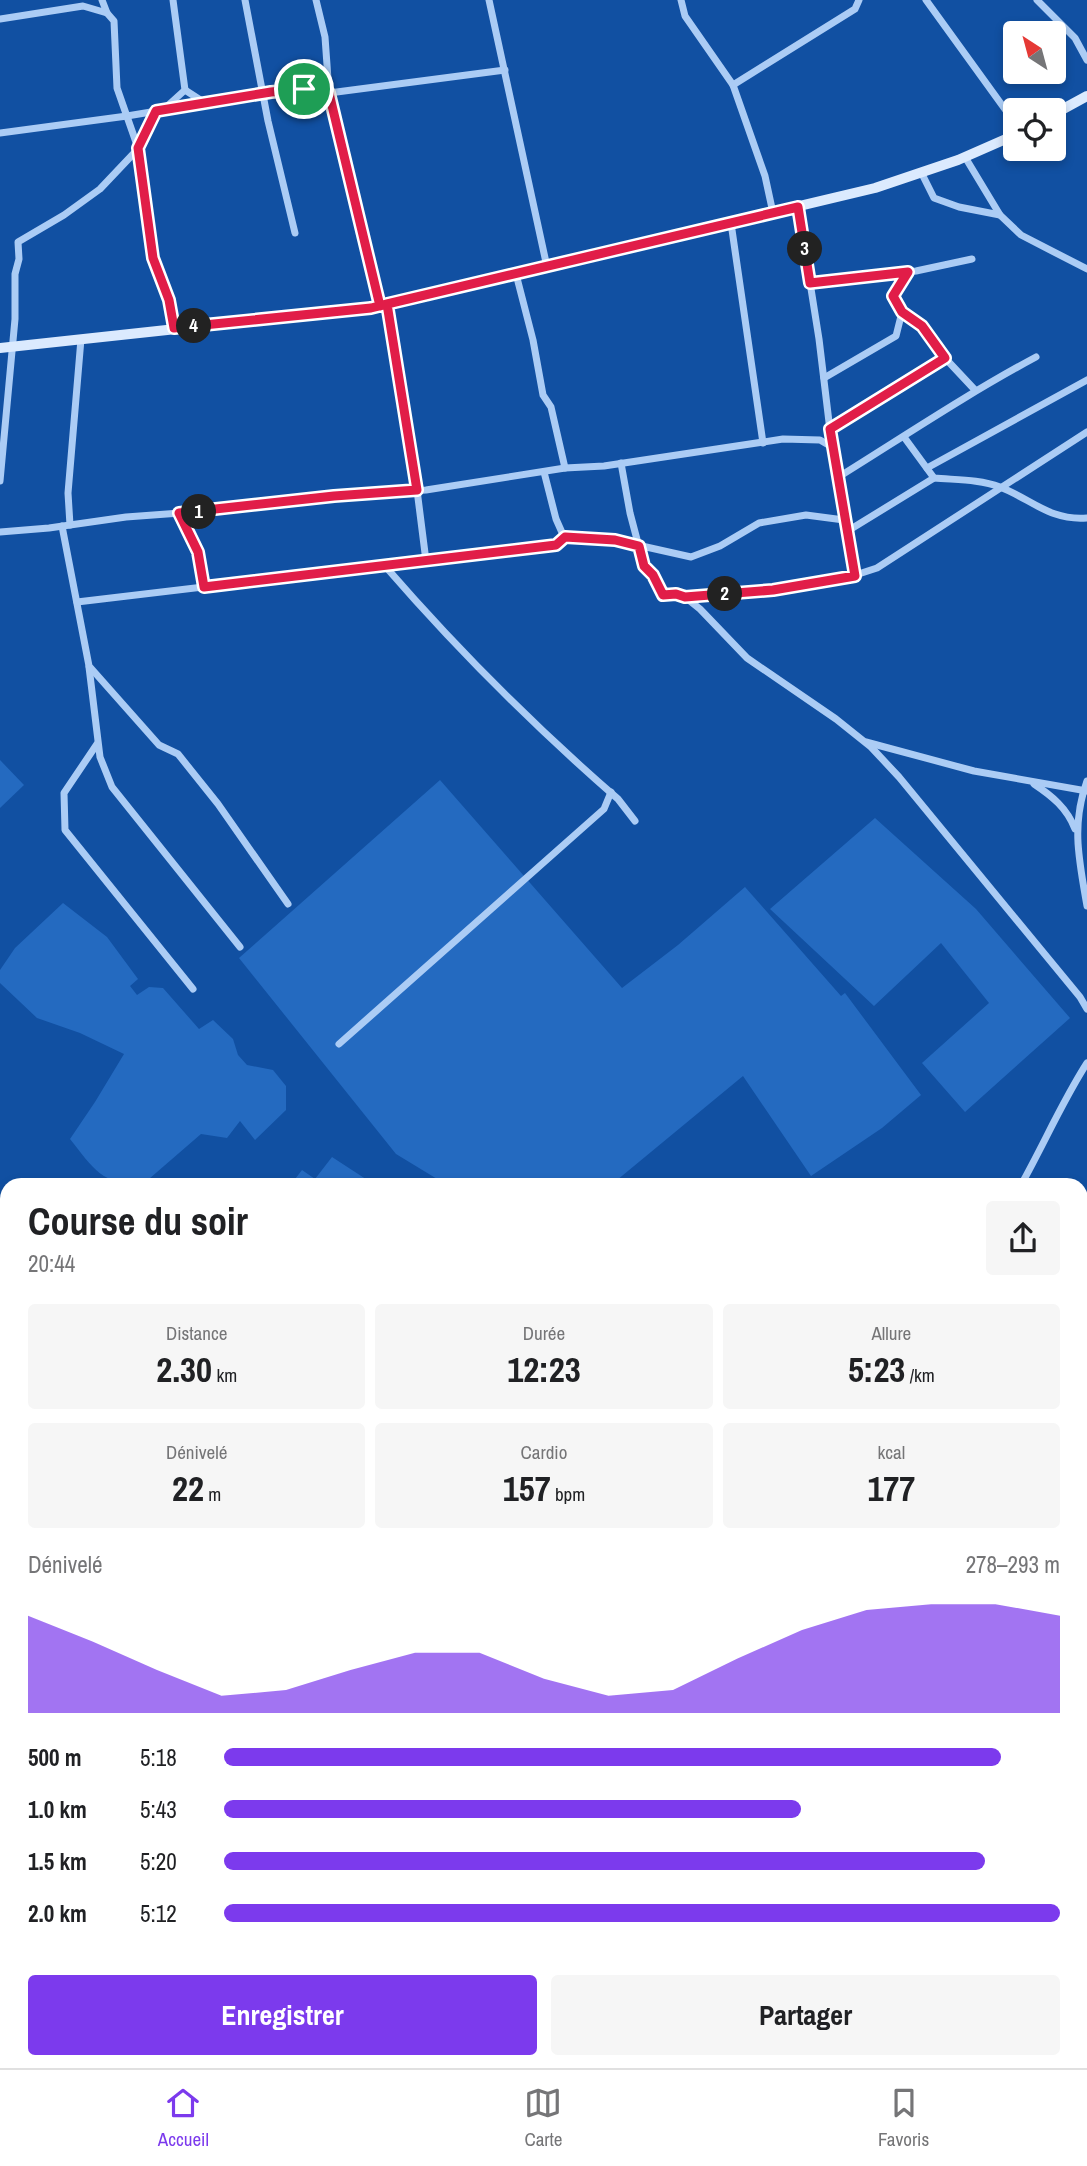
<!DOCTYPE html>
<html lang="fr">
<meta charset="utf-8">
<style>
body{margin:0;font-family:"Archivo Narrow",sans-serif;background:#f6f6f6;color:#202124;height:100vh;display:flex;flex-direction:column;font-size:26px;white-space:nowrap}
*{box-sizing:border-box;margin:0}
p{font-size:23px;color:#757577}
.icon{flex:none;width:38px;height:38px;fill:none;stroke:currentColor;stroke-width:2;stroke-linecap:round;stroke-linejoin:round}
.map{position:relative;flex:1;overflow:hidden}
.drawer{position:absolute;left:0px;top:1178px;width:1088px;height:891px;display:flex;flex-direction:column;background:#fff;border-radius:21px 21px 0 0;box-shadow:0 4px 10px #0003}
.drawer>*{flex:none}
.needle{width:46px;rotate:324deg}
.controls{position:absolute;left:1003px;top:21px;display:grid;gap:14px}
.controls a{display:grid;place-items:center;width:63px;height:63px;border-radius:7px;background:#fff;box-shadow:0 4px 10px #0003;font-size:35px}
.pin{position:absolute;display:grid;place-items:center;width:60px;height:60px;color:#fff;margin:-30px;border:4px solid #fff;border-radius:50%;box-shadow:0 2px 7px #0007}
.km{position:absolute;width:35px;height:35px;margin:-18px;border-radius:50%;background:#222;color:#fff;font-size:19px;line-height:35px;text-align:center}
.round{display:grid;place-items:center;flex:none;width:74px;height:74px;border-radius:7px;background:#f6f6f6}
.summary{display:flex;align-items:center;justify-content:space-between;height:119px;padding:0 28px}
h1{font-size:38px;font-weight:700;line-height:52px}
.figures{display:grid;grid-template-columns:repeat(3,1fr);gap:10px;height:119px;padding:7px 28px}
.figures div{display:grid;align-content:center;border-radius:7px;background:#f6f6f6;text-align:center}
.figures b{font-size:35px;font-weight:700}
.figures small{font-size:19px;font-weight:400}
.figures p{font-size:19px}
.chart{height:196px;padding:14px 28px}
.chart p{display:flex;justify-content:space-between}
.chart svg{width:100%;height:126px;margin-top:7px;fill:#7c3aed;opacity:.7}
.cta{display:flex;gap:14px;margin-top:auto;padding:14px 28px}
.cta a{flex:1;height:80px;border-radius:7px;background:#7c3aed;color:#fff;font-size:28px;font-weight:700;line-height:80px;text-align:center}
.cta a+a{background:#f6f6f6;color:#202124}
ul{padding:0 28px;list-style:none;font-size:23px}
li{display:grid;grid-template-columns:112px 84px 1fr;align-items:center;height:52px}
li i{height:18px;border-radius:9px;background:#7c3aed}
.menu{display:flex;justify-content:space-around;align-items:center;height:98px;border-top:2px solid #e0e0e0;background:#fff;font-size:19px;color:#757577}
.menu a{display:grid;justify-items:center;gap:4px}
.menu .current{color:#7c3aed}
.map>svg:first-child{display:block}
.green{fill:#246ac0}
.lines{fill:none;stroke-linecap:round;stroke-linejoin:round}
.street{stroke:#abccf5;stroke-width:7}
.secondary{stroke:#dbeafe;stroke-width:10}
.route-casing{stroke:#fff;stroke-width:14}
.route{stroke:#e11d48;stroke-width:9}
</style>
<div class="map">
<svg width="1087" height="2068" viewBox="0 0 1087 2068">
<rect width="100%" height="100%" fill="#1150a2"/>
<!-- green -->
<g class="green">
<polygon points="0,760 24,785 0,808"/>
<polygon points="440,780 622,988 678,945 745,887 841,996 845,993 921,1095 882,1128 811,1176 743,1076 611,1185 447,1185 396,1154 239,958"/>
<polygon points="875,818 976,909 1070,1018 965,1112 922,1063 989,1003 941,943 874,1006 770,909"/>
<path d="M 63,903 L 107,937 L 138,979 L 130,986 L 137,995 L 149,987 L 163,988 L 199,1029 L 213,1020 L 233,1039 L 238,1055 L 247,1065 L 273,1070 L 286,1086 L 286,1110 L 255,1140 L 240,1121 L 227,1138 L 201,1134 L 142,1185 C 102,1185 93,1168 70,1139 L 95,1102 L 124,1054 L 80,1033 L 37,1018 L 0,983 L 0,970 L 15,948 Z"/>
<polygon points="332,1157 375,1185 293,1185 292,1183 302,1170 315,1179"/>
<polygon points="1087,1764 1087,1923 1082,1908 1082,1769"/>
</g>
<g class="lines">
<!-- street -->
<g class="street">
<polyline points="102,0 107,13 114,21 117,88 138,148 153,258 169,300 174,328"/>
<polyline points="245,0 268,121 295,233"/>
<polyline points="316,0 325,37 329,93 380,306"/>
<polyline points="489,0 547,267"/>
<polyline points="681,0 685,16 733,85"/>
<polyline points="926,0 1007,112 1010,137"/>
<polyline points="1037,0 1075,38 1087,60"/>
<polyline points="0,19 83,6 107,13"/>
<polyline points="185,90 205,103"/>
<polyline points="164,109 185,90 173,0"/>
<polyline points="0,133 127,116 289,89 304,89 329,93 505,70"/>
<polyline points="965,157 1000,215"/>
<polyline points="921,172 934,198 959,207 1000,215 1021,235 1087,269"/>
<polyline points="798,207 819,339 832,447 855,576"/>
<polyline points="773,213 765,176 733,85 855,9 859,0"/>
<polyline points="731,223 763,443"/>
<polyline points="516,274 533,340 543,395 551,407 565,468"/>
<polyline points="810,283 916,271 972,259"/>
<polyline points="387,304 417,490 426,561"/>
<polyline points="902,312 922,326 945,358 975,390"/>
<polyline points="824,378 896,336 902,312 893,296 907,272"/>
<polyline points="830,429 945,358"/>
<path d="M 904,437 L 934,478 C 956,480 979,479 1000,487 C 1031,499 1050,521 1087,518"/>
<polyline points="621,463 630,513 644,566 653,575 663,595 676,594 685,597 700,609 747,658 836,719 871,747 899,777 1080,997 1087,1009"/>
<polyline points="927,468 1087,380"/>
<polyline points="544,472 556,519 564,537 615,540 691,557 720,546 759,523 806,515 844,520"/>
<path d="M 837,478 C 903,437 967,394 1036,357"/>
<polyline points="0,481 15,319 15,274 19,259 18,242 64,215 100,189 136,151 157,111"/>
<polyline points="179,513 198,552 204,587"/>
<polyline points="70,525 68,493 81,339"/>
<polyline points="62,526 89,666 159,745 178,754 218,804 288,904"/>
<polyline points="0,532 49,528 126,517 194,512 323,497 426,490 565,468 604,466 783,439 820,440 832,447"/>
<polyline points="846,532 934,478"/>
<path d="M 385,566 C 457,649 535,727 618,799 L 635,821"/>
<path d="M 685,597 C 750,592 816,590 877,568 L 1087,432"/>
<polyline points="77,602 556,545 564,537"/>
<polyline points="89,667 100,757 112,787 240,947"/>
<polyline points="866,742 974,771 1087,791"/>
<polyline points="97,744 64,793 65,830 193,989"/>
<path d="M 1087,781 C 1071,825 1079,860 1087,906"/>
<path d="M 1034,784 C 1052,796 1067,808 1075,829"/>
<polyline points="339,1044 604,809 611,792"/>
<path d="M 1021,1185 C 1044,1144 1062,1102 1087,1063"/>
<polyline points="1082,1200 1087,1197"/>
<polyline points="0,1252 7,1268"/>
<polyline points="1082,1271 1087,1268"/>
<polyline points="0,1311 7,1309"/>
<polyline points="1082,1381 1087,1381"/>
<polyline points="1082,1598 1087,1597"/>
<polyline points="0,1698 7,1691"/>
<polyline points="0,1842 7,1840"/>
<polyline points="0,2052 7,2054"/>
<polyline points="109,2062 119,2068"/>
<polyline points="800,2062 804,2068"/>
<polyline points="286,2068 288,2062"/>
</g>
<!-- secondary -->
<g class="secondary">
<polyline points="1054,114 1087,96"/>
<polyline points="0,348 371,308 875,188 958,160 1015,135"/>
<polyline points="1082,1466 1087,1462"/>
<polyline points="401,2068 408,2062"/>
</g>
</g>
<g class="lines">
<!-- route casing -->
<g class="route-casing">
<path id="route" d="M 304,89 L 329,93 L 380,306 L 387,304 L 417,490 L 334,496 L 179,513 L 198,552 L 204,587 L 556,545 L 565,537 L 615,540 L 639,546 L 644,566 L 653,575 L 663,595 L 676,594 L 685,597 L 773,590 L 855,576 L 830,429 L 945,358 L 922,326 L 902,312 L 893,296 L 908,272 L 810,283 L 798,207 C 661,240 524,271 387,304 L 371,308 L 174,328 L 169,300 L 153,258 L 138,148 L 156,111 L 271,92 L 304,89"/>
</g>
<!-- route -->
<use href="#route" class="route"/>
</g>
</svg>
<div class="controls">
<a><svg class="needle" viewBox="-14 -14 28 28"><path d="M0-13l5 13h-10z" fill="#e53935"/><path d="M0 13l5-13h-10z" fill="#757577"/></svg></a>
<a><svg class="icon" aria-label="locate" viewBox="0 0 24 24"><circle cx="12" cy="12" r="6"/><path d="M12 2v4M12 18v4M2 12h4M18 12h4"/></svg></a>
</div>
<div class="pin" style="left:304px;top:89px;background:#1e9e55"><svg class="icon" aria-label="arrive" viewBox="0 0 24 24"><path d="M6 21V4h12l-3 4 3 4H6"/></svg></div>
<b class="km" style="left:199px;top:512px">1</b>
<b class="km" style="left:725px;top:594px">2</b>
<b class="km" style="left:805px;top:249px">3</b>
<b class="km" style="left:194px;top:326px">4</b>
<section class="drawer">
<div class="summary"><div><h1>Course du soir</h1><p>20:44</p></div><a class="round"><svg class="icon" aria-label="share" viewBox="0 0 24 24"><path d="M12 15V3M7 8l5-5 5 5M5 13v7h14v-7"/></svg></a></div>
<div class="figures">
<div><p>Distance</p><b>2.30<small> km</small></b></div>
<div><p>Durée</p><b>12:23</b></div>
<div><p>Allure</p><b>5:23<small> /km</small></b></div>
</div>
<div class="figures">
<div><p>Dénivelé</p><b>22<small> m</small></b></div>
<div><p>Cardio</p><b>157<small> bpm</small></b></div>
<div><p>kcal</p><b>177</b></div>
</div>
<div class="chart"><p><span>Dénivelé</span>278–293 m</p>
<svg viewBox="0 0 160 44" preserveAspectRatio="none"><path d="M0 44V10L10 19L20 29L30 38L40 36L50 29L60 23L70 23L80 32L90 38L100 36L110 25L120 15L130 8L140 6L150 6L160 10V44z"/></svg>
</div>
<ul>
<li><b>500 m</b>5:18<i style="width:93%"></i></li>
<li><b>1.0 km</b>5:43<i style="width:69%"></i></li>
<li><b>1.5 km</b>5:20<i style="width:91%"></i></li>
<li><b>2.0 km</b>5:12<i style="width:100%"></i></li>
</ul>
<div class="cta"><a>Enregistrer</a><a>Partager</a></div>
</section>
</div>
<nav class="menu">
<a class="current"><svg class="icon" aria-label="home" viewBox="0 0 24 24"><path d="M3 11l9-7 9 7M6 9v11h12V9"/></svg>Accueil</a>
<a><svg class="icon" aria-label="map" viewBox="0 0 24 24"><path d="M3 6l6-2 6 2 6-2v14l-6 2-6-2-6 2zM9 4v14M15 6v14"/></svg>Carte</a>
<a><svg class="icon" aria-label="saved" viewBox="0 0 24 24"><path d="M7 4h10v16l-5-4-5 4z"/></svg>Favoris</a>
</nav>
